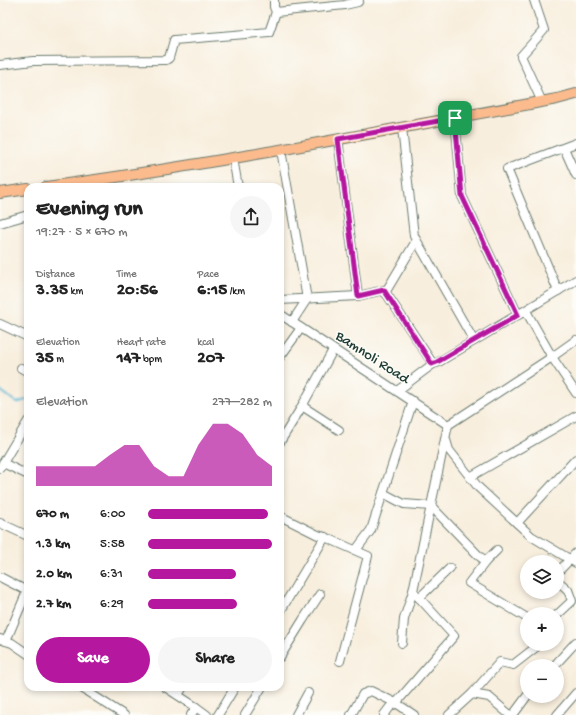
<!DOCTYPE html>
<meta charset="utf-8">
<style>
body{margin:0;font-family:"Gochi Hand",sans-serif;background:#f6f6f6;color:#222;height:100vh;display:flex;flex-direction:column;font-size:15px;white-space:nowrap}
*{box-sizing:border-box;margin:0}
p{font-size:13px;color:#767676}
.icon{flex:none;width:22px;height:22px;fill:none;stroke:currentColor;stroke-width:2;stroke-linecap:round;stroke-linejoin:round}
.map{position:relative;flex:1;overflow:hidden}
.sheet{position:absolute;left:24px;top:183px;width:260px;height:508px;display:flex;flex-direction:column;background:#fff;border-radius:12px;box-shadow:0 2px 6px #0003}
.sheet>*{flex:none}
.buttons{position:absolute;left:520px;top:555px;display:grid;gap:8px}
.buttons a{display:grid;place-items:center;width:44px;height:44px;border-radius:50%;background:#fff;box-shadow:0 2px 6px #0003;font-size:20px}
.pin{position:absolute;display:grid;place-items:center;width:34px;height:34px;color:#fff;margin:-17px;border-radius:8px;box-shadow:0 2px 6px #0006}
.round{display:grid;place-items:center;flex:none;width:42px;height:42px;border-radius:21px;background:#f6f6f6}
.summary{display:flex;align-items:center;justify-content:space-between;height:68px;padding:0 12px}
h1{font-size:22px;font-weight:700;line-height:30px}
.metrics{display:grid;grid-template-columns:repeat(3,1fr);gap:6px;height:68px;padding:4px 12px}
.metrics div{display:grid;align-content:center}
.metrics b{font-size:17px;font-weight:700}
.metrics small{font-size:11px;font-weight:400}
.metrics p{font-size:11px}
.chart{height:112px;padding:8px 12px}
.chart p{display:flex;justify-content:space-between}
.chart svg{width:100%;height:72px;margin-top:4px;fill:#b5179e;opacity:.7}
.button{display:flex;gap:8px;margin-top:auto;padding:8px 12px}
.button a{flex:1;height:46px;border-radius:24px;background:#b5179e;color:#fff;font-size:16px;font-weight:700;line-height:46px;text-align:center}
.button a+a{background:#f6f6f6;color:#222}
ul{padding:0 12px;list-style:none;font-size:13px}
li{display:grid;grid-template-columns:64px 48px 1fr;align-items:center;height:30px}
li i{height:10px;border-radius:5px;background:#b5179e}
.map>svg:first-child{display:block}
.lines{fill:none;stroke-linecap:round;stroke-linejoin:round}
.stream{stroke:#5ab8d8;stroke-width:2}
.minor-casing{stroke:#6b7b6f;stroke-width:10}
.major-casing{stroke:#6b7b6f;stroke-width:12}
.minor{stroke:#fff;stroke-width:8}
.major{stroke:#fbbb8d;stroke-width:10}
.route-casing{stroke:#fff;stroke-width:8}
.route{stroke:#b5179e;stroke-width:5}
.labels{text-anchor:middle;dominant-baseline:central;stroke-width:3;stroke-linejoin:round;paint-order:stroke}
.street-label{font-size:15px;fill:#1f3d34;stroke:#fdfcf7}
</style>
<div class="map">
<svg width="576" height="715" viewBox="0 0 576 715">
<rect width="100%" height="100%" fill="#fdfcf7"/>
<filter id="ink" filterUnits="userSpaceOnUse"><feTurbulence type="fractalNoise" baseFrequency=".025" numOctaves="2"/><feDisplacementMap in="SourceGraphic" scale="8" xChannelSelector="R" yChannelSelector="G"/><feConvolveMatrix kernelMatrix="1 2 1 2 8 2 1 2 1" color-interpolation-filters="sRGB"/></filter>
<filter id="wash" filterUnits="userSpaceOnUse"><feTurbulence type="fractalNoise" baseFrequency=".012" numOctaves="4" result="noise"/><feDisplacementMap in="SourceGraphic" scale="16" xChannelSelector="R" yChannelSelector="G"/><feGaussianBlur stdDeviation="0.9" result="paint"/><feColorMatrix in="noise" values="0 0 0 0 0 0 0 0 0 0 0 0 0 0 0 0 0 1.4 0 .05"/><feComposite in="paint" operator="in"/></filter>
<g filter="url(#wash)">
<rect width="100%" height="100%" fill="#f8eedd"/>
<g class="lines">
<!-- stream -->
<polyline class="stream" points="0,390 17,403 28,399"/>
</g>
</g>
<g filter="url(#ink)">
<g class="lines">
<!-- minor casing -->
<g class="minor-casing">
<g id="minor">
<polyline points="534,0 544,30 521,56 542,102"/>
<polyline points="276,12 345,5 358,2 359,0"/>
<polyline points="0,65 33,61 166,60 169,58 174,40 269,32 276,12 274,7 274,0"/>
<polyline points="455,118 462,196 518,315 526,311 552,357 576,340"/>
<polyline points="402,128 414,236 474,341"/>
<polyline points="338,139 358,296"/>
<polyline points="564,148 576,175"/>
<polyline points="281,150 307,299 292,322"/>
<polyline points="233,158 238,187"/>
<polyline points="0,223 28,215"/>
<polyline points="558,291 507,169 576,143"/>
<polyline points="385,293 416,241"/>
<polyline points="280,300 358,296 384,290 433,364 437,363 576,280"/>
<polyline points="280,314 448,425"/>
<polyline points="0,324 28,337"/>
<polyline points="280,357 301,328"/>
<polyline points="21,368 28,372"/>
<polyline points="397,391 433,364"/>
<polyline points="302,406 339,430"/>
<polyline points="446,440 449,450 478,487 531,536 576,563"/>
<polyline points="280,442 301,408 333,350"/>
<polyline points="3,463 28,475"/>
<polyline points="0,468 28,421"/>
<polyline points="470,477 576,416"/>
<polyline points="383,493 404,504 431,506 479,556 486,561 497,550"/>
<polyline points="280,516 318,535 325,537"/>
<polyline points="0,523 28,536"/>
<polyline points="517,523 576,459"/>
<polyline points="356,550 371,530 413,401"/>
<polyline points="486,561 469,583 527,618"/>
<polyline points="557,573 576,553"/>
<polyline points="0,577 27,591"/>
<polyline points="557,580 568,590 572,601 557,615"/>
<polyline points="419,598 450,568"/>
<polyline points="280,612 325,537 368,556 340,661"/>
<polyline points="0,639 12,643 28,654"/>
<polyline points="6,641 28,589"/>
<polyline points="402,643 404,619 413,591"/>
<polyline points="280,657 303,620 320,594"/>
<polyline points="554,666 576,642"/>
<polyline points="80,687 124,715"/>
<polyline points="165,687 196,707"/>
<polyline points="472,694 500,662 513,665 540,644"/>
<polyline points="178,695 183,687"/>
<polyline points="191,715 196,707 207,715"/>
<polyline points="218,715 235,687"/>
<polyline points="245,715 262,687"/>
<polyline points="296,715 308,693"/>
<polyline points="351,715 363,694 371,691 396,703 414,715"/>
<polyline points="384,715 390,707 396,703 454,636 413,591 448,425 552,357 576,393"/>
<polyline points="449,715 472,694 489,697 510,715"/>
<polyline points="513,715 527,696"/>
<polyline points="557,715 576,693"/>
</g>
</g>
<!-- major casing -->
<g class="major-casing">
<g id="major">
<path d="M 46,187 C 217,164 387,130 557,99 L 576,94"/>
<polyline points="0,193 28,189"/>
</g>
</g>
<!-- minor -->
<use href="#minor" class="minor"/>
<!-- major -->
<use href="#major" class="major"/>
</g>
</g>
<g class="lines" filter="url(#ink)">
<!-- route casing -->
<g class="route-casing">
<polygon id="route" points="455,118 462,196 518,315 437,362 432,364 384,290 358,296 338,139"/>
</g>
<!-- route -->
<use href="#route" class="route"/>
</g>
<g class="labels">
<!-- street labels -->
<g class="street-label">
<text transform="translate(372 358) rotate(33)">Bamnoli Road</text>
</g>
</g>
</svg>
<div class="buttons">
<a><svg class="icon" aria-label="layers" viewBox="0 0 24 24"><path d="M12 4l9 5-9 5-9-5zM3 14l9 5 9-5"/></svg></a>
<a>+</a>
<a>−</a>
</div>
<div class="pin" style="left:455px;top:118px;background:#1e9e55"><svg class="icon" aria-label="arrive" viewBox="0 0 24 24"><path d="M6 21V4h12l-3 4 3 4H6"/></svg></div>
<section class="sheet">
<div class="summary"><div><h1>Evening run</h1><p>19:27 · 5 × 670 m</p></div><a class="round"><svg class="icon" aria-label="share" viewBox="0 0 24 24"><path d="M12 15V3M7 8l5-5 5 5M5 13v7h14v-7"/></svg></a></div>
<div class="metrics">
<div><p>Distance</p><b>3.35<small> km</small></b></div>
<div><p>Time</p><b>20:56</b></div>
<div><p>Pace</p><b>6:15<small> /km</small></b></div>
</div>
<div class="metrics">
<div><p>Elevation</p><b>35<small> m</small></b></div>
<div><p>Heart rate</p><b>147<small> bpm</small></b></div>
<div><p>kcal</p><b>207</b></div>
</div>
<div class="chart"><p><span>Elevation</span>277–282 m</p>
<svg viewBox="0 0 160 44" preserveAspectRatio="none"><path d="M0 44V32L10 32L20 32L30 32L40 32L50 25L60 19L70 19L80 32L90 38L100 38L110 19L120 6L130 6L140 12L150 25L160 32V44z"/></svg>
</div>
<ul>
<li><b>670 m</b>6:00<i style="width:97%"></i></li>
<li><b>1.3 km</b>5:58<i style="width:100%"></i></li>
<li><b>2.0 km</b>6:31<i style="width:71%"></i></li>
<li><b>2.7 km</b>6:29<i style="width:72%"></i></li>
</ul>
<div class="button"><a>Save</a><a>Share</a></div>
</section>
</div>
